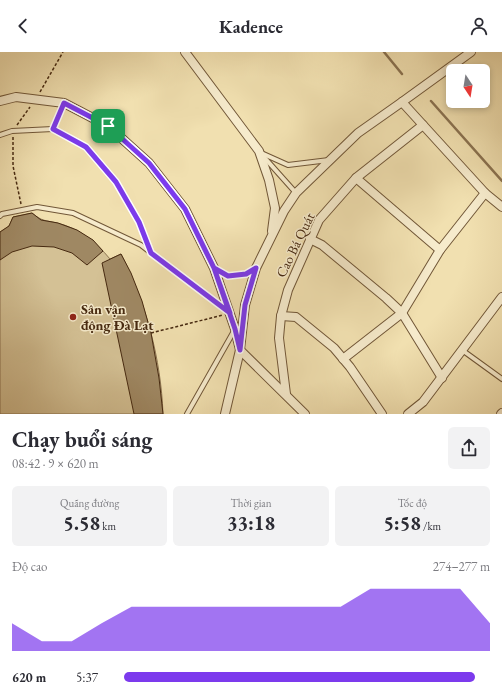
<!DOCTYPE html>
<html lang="vi">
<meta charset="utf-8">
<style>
body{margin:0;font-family:"EB Garamond",serif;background:#f2f2f3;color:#2b2b33;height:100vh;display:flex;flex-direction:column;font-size:15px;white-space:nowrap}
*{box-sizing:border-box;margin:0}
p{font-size:13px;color:#7c7c81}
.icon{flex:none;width:22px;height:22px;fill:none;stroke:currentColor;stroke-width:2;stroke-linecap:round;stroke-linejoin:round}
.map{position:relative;height:362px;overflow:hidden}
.drawer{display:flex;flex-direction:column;background:#fff;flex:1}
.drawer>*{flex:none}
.needle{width:26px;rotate:168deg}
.fabs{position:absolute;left:446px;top:12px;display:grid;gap:8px}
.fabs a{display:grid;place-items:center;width:44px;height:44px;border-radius:6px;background:#fff;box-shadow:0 2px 6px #0003;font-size:20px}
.pin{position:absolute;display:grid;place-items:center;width:34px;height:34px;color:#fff;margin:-17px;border-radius:8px;box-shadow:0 2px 6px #0006}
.round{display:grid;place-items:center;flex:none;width:42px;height:42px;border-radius:6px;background:#f2f2f3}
.summary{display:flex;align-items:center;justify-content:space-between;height:68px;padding:0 12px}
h1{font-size:22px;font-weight:700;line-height:30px}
.figures{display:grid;grid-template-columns:repeat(3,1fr);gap:6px;height:68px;padding:4px 12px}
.figures div{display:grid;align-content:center;border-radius:6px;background:#f2f2f3;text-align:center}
.figures b{font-size:20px;font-weight:700}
.figures small{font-size:11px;font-weight:400}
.figures p{font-size:11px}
.chart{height:112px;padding:8px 12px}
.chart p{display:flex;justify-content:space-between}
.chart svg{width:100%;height:72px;margin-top:4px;fill:#7c3aed;opacity:.7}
ul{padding:0 12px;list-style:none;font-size:13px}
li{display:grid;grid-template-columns:64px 48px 1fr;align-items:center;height:30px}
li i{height:10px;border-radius:5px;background:#7c3aed}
header{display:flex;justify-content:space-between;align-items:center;height:52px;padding:0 12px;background:#fff;font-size:18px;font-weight:700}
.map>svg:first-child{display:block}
.green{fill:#d4c195;stroke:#8d7552}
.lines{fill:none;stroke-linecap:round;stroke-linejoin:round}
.stream{stroke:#8a7250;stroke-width:2.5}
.building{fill:#9f8863;stroke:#462910}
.service-casing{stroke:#715738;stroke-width:6}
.minor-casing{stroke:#715738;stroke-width:10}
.path{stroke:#462910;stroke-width:1.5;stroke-dasharray:3 2;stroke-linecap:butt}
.service{stroke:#f6ebcc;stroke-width:4}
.minor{stroke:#f6ebcc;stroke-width:8}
.route-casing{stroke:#fff;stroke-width:8}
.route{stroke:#7c3aed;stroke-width:5}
.poi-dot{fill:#8f2418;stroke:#f6ebcc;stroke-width:1.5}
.labels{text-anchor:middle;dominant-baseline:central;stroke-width:3;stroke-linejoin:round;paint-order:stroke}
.street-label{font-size:14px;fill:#462910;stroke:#f6ebcc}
.poi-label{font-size:14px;font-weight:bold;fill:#462910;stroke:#f6ebcc;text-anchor:start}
</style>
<header><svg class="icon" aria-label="back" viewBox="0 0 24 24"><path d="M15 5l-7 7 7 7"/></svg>Kadence<svg class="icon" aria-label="person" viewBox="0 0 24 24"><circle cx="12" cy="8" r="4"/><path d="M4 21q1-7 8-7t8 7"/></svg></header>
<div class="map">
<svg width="502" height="362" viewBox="0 0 502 362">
<rect width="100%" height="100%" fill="#f1e0b0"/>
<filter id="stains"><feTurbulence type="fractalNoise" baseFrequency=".005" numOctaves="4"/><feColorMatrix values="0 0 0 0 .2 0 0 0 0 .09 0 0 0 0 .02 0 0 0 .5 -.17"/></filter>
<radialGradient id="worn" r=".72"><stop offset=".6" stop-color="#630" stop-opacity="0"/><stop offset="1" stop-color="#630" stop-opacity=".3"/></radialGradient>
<!-- green -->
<path class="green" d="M 32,161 C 43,170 45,168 57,171 C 79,176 96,190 110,207 L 121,202 C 146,251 161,307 163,362 L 0,362 L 0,180 L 9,174 L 13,165 Z"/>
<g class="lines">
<!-- stream -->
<g class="stream">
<polyline points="384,0 402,22"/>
<polyline points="431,49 502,129"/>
</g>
</g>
<!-- building -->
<g class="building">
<polygon points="32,161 41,168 58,171 77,178 93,188 103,199 87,213 72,201 54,195 32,194 12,200 0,208 0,180 9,174 13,165"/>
<polygon points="121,202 131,221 142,249 151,281 159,326 163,362 134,362 102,211"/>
</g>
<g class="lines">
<!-- service casing -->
<g class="service-casing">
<g id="service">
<polyline points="64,51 53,77 86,95 116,130 139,170 151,200"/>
<polyline points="0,83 12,79 53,77"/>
<polyline points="259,100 288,113 329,108"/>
<polyline points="263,104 296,141"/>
<polyline points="0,164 2,162 37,155 73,161 141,193 228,260"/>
<polyline points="216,217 228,224 246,222 255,216"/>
<polyline points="462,298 502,327"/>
<polyline points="187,362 234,279"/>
</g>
</g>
<!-- minor casing -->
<g class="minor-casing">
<g id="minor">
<polyline points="185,0 259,99 269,128 275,156 272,179"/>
<polyline points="0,49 16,45 64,51 108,74 149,111 185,157 214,216 235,277 240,298 305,362"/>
<polyline points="402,50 471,0"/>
<polyline points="356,126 440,198"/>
<polyline points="485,141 502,155"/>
<polyline points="310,187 322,193 386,246 402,261 442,326"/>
<polyline points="281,264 296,265 334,296 350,315 382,362"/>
<polyline points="286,342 279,286 281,264 288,238 319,168 356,126 423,73"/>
<polyline points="225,362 240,298 245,253 256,216 284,159 296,141 358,81 402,50 485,141 440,198 402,261 343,307"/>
<polyline points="408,362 423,350 502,245"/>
<polyline points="501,362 502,361"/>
</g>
</g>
<!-- path -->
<g class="path">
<polyline points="40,40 63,0"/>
<polyline points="17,73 30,55"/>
<polyline points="13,85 13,114 21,152"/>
<polyline points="151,281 223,263"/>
</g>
<!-- service -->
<use href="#service" class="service"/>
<!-- minor -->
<use href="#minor" class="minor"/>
</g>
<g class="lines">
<!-- route casing -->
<g class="route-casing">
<polyline id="route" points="108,74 149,111 185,157 214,216 235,277 240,298 245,253 256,216 246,222 228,224 214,216 230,261 151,201 139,170 116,130 86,95 53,77 64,51 108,74"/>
</g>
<!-- route -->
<use href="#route" class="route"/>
</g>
<!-- markers -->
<circle class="poi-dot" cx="73" cy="265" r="4"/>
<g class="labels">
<!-- street labels -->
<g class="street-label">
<text transform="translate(295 193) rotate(-64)">Cao Bá Quát</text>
</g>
<!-- poi labels -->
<g class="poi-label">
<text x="81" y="257">Sân vận<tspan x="81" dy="16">động Đà Lạt</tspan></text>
</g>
</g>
<rect width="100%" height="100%" filter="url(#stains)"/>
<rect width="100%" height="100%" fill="url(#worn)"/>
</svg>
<div class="fabs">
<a><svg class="needle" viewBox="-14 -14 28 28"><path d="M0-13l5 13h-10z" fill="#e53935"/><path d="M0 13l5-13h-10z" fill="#7c7c81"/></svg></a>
</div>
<div class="pin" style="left:108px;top:74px;background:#1e9e55"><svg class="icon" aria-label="arrive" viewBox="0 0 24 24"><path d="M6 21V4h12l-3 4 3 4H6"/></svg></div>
</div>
<section class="drawer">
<div class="summary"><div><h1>Chạy buổi sáng</h1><p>08:42 · 9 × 620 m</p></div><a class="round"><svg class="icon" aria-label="share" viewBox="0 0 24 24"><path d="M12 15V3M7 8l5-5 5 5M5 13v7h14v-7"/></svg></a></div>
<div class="figures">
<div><p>Quãng đường</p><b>5.58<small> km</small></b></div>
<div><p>Thời gian</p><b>33:18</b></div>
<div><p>Tốc độ</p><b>5:58<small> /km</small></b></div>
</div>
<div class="chart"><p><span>Độ cao</span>274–277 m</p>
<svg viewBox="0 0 160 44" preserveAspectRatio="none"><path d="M0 44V27L10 38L20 38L30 27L40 17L50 17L60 17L70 17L80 17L90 17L100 17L110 17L120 6L130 6L140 6L150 6L160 27V44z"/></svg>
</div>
<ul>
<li><b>620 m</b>5:37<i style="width:96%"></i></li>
</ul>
</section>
